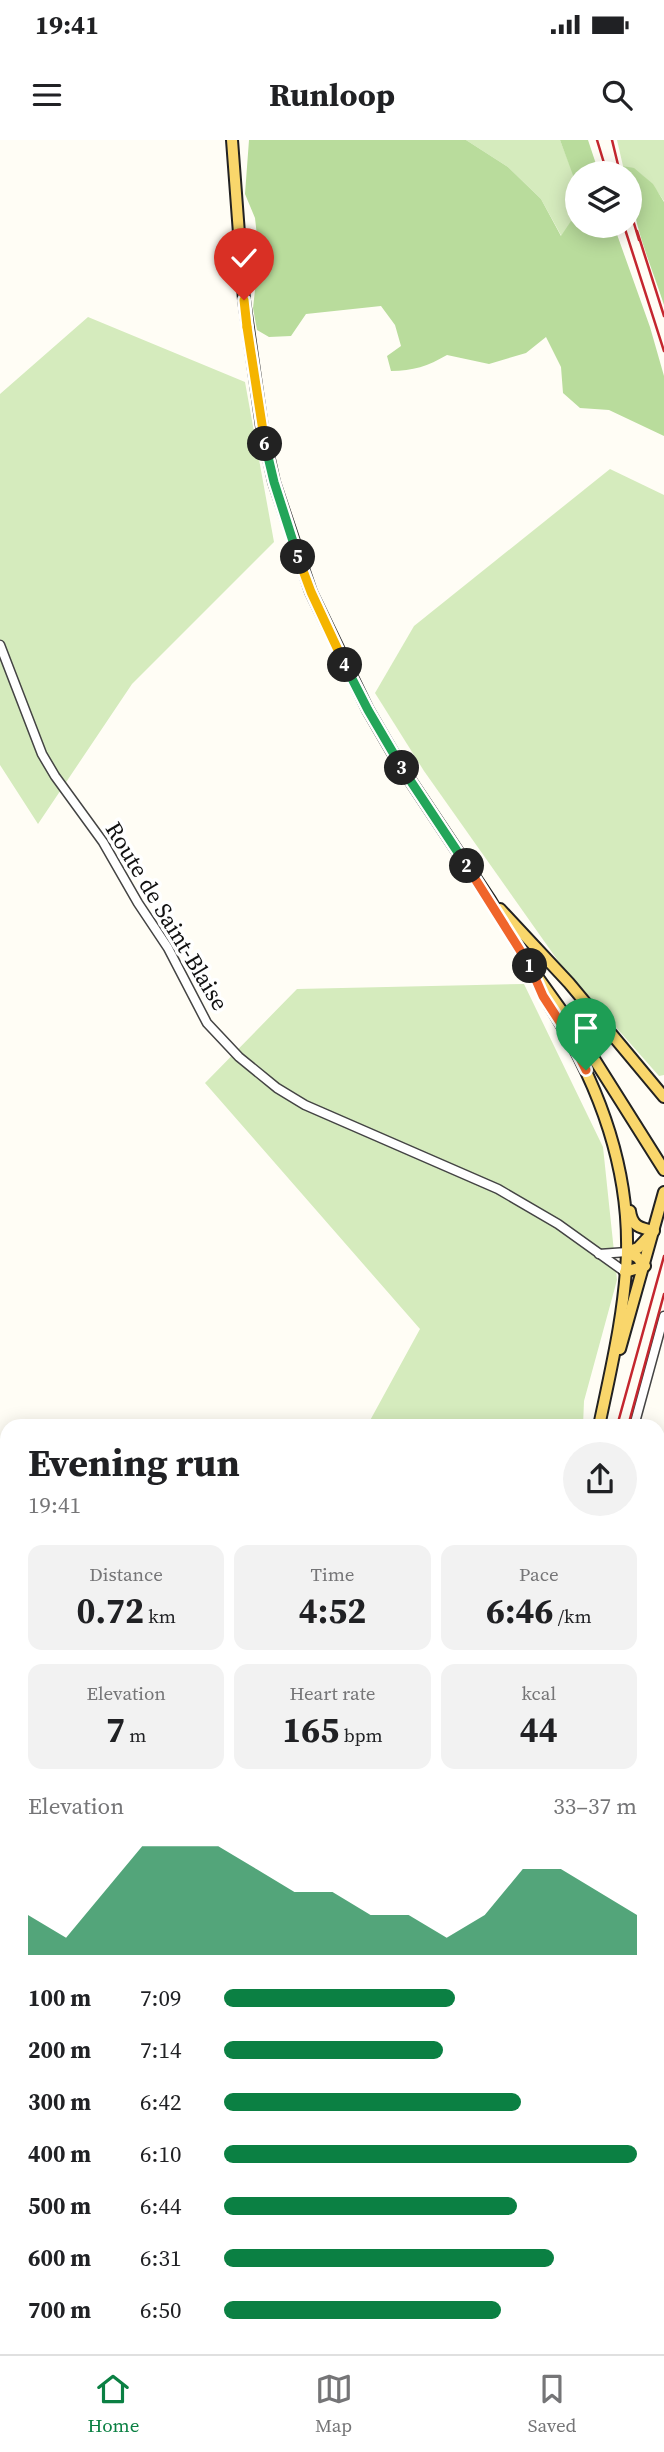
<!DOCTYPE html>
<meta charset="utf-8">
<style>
body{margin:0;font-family:"Source Serif 4",serif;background:#f2f2f2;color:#202124;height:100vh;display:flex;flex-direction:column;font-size:26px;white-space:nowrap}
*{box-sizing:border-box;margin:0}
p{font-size:23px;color:#757577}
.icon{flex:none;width:38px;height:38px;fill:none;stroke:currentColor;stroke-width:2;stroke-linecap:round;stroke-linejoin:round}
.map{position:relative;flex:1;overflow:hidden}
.sheet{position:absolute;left:0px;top:1279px;width:665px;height:936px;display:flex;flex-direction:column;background:#fff;border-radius:21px 21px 0 0;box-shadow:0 4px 18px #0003}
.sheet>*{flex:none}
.fabs{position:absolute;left:565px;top:21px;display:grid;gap:14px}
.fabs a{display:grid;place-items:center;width:77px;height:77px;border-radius:50%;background:#fff;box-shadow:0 4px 18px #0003;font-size:35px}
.pin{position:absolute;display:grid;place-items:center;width:60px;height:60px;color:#fff;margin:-72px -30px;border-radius:50% 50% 50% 0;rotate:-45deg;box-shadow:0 0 7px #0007}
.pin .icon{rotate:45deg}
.km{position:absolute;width:35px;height:35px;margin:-18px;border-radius:50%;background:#222;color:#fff;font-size:19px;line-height:35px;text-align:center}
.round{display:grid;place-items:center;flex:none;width:74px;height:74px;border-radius:37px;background:#f2f2f2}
.head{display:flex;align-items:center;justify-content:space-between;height:119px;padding:0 28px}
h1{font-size:38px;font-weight:700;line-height:52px}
.metrics{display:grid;grid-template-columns:repeat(3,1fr);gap:10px;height:119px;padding:7px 28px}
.metrics div{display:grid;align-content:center;border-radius:14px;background:#f2f2f2;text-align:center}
.metrics b{font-size:35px;font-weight:700}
.metrics small{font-size:19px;font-weight:400}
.metrics p{font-size:19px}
.chart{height:196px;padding:14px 28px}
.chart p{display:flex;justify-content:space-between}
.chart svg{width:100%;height:126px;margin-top:7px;fill:#0b8043;opacity:.7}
ul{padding:0 28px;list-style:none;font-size:23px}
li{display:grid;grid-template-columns:112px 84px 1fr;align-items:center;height:52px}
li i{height:18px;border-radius:9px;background:#0b8043}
.status{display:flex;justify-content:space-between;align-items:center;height:49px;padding:0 35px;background:#fff;direction:ltr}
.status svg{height:19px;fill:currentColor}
header{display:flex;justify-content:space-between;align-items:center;height:91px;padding:0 28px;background:#fff;font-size:32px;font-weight:700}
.menu{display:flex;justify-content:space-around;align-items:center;height:98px;border-top:2px solid #e0e0e0;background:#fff;font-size:19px;color:#757577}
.menu a{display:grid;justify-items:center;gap:4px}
.menu .selected{color:#0b8043}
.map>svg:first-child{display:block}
.green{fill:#d5ebbd}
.forest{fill:#b9dc9c}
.water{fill:#b9e0f7;stroke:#3f96cf;stroke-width:2}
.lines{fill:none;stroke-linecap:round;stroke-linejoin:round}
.minor-casing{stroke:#444;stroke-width:11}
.major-casing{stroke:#222;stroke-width:14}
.minor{stroke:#fff;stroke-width:8}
.major{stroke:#f9d66b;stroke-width:10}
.rail{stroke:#c4262e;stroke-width:2.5}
.split-1-casing{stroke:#fff;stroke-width:14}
.split-2-casing{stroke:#fff;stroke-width:14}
.split-3-casing{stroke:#fff;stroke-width:14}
.split-4-casing{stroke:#fff;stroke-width:14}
.split-5-casing{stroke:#fff;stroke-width:14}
.split-6-casing{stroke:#fff;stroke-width:14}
.split-7-casing{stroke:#fff;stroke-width:14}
.split-8-casing{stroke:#fff;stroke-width:14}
.split-1{stroke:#f0652b;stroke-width:9}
.split-2{stroke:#f0652b;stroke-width:9}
.split-3{stroke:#22a559;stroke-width:9}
.split-4{stroke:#22a559;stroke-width:9}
.split-5{stroke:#f5b400;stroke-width:9}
.split-6{stroke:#22a559;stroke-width:9}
.split-7{stroke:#f5b400;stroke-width:9}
.split-8{stroke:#f5b400;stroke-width:9}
.labels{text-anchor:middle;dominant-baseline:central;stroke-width:7;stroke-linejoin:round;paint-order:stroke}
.street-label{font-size:23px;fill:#111;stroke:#fff}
</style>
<div class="status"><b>19:41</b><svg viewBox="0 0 49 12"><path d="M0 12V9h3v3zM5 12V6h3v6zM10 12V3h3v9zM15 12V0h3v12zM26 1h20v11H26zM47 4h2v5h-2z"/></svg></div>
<header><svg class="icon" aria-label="menu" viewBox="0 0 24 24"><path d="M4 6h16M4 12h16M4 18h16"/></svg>Runloop<svg class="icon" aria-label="search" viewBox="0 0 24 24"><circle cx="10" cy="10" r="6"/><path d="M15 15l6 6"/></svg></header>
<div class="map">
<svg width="664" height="2214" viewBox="0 0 664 2214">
<rect width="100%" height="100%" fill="#fffdf5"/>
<!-- green -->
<g class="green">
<polygon points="466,0 560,0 578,46 577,72 562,97 541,59 508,27"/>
<path d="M 617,0 L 664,0 L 664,61 C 653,45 643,31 623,26 Z"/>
<polygon points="88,177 245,242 274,402 132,544 38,684 0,625 0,254"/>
<polygon points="610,329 664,355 664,935 659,936 561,825 424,631 375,553 414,486"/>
<polygon points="524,844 603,1007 617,1140 584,1261 583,1286 367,1286 420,1189 205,943 297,849"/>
<polygon points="658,1294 664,1300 664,1772 658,1756"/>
<polygon points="0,1356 7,1359 7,1653 0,1654"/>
</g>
<!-- forest -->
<g class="forest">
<path d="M 249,0 L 466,0 L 508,27 L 541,59 L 561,96 L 577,72 L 578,86 L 614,86 L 650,187 L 664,236 L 664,296 L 609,270 L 580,268 L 563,253 L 561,227 L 546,197 L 526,213 L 489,224 L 447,215 C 428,226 413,231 391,231 L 387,216 L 401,206 L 395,185 L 381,166 L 306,174 L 291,196 L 269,197 L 257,190 L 253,168 L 259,114 L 255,78 L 245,54 Z"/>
<polygon points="560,0 588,0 599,33 578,33 577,46"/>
<path d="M 623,26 L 634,28 L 653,44 L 664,62 L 664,165 C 650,122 630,79 630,33 L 625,33 Z"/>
</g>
<!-- water -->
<g class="water">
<polygon points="0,1717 7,1718 7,1956 0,1954"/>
<polygon points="0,1986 7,1987 7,2083 0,2086"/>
</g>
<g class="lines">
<!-- minor casing -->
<g class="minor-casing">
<g id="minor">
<polyline points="0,505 42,614 55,636 103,702 138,763 168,808 207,883 239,917 277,948 305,965 498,1049 558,1084 625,1132"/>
<polyline points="599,1114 627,1112"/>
<polyline points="634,1286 664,1176"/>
<polyline points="658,1593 664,1594"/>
<polyline points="658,1788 664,1835"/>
<polyline points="658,1938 664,1942"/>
<polyline points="664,2000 664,2022"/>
<polyline points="306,2208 316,2214"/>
<polyline points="437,2208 439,2214"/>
<polyline points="0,2211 23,2208"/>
</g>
</g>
<!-- major casing -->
<g class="major-casing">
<g id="major">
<polyline points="232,0 244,160 262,287 274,342 311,452 368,570 400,625 490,760 534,832 579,895 664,1030"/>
<polyline points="500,769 569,843 664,957"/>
<path d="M 550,866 C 596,939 629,1024 627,1112 C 625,1171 611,1229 599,1286"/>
<path d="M 630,1071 C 632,1086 639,1088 654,1091"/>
<polyline points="627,1112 638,1108 652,1093"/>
<polyline points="625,1132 645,1126 637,1117 627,1112"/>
<polyline points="620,1209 664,1052"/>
<polyline points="644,2208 644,2214"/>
</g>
</g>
<!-- minor -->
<use href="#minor" class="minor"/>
<!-- major -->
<use href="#major" class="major"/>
<!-- rail -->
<g class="rail">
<polyline points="597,0 607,33"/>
<polyline points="612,0 620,33"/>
<polyline points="630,70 639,100"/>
<polyline points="624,86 664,211"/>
<polyline points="637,91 664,176"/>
<polyline points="617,1286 664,1116"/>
<polyline points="628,1286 664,1154"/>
<polyline points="658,2048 664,2079"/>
<polyline points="658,2073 664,2102"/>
</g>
</g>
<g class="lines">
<!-- split-1 casing -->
<g class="split-1-casing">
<polyline id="split-1" points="530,826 543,856 569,896 586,930"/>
</g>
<!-- split-2 casing -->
<g class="split-2-casing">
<polyline id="split-2" points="467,726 530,826"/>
</g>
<!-- split-3 casing -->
<g class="split-3-casing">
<polyline id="split-3" points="402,628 467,726"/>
</g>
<!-- split-4 casing -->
<g class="split-4-casing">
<polyline id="split-4" points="345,525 368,570 402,628"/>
</g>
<!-- split-5 casing -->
<g class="split-5-casing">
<polyline id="split-5" points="298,417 311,452 345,525"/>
</g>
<!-- split-6 casing -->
<g class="split-6-casing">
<polyline id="split-6" points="265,304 274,342 298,417"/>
</g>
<!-- split-7 casing -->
<g class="split-7-casing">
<polyline id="split-7" points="247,187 265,304"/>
</g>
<!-- split-8 casing -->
<g class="split-8-casing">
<polyline id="split-8" points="244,160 247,187"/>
</g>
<!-- split-1 -->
<use href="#split-1" class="split-1"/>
<!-- split-2 -->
<use href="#split-2" class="split-2"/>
<!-- split-3 -->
<use href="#split-3" class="split-3"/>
<!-- split-4 -->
<use href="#split-4" class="split-4"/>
<!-- split-5 -->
<use href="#split-5" class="split-5"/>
<!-- split-6 -->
<use href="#split-6" class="split-6"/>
<!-- split-7 -->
<use href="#split-7" class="split-7"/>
<!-- split-8 -->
<use href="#split-8" class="split-8"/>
</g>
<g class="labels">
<!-- street labels -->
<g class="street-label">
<text transform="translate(167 776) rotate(59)">Route de Saint-Blaise</text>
</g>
</g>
</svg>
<div class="fabs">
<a><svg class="icon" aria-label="layers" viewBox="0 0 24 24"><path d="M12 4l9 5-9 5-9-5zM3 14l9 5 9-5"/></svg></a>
</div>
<div class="pin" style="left:586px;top:930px;background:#1e9e55"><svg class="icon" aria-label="arrive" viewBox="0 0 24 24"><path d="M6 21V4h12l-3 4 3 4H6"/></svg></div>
<div class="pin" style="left:244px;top:160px;background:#d93025"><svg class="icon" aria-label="check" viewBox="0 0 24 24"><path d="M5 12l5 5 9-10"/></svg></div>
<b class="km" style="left:530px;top:826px">1</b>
<b class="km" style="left:467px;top:726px">2</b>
<b class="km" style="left:402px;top:628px">3</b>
<b class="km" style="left:345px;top:525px">4</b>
<b class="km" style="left:298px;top:417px">5</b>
<b class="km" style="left:265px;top:304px">6</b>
<section class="sheet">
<div class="head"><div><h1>Evening run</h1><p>19:41</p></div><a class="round"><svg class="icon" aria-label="share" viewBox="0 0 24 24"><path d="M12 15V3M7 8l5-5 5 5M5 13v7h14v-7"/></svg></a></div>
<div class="metrics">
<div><p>Distance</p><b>0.72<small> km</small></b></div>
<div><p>Time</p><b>4:52</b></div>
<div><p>Pace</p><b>6:46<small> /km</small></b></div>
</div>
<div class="metrics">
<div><p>Elevation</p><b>7<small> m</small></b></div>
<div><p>Heart rate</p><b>165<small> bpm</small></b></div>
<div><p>kcal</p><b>44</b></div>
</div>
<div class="chart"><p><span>Elevation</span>33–37 m</p>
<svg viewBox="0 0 160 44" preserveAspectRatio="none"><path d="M0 44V30L10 38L20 22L30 6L40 6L50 6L60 14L70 22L80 22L90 30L100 30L110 38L120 30L130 14L140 14L150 22L160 30V44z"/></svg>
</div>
<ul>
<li><b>100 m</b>7:09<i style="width:56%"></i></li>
<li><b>200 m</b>7:14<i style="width:53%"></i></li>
<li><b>300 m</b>6:42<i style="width:72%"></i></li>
<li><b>400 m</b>6:10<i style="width:100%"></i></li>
<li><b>500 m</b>6:44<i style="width:71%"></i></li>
<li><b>600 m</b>6:31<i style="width:80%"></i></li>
<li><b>700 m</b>6:50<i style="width:67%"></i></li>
</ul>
</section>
</div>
<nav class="menu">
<a class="selected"><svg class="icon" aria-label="home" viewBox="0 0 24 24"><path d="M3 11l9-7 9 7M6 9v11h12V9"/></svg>Home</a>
<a><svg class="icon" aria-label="map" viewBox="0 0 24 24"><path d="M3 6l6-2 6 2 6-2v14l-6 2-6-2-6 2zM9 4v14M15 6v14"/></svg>Map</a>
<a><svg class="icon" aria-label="saved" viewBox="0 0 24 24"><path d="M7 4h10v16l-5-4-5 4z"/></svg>Saved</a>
</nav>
